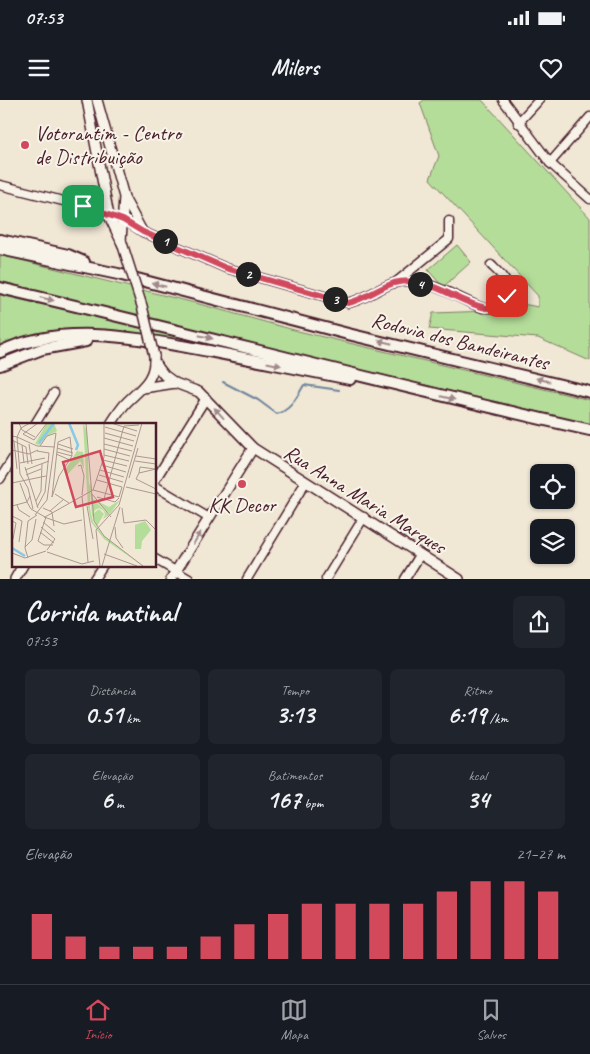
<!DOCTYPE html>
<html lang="pt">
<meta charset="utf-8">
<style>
body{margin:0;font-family:Caveat,sans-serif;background:#20242c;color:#f1f3f6;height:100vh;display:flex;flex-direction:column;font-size:19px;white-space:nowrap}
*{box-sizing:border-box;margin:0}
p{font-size:16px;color:#9ea1a6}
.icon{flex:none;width:28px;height:28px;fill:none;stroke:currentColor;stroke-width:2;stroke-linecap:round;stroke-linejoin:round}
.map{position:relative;height:479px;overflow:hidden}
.panel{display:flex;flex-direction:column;background:#171b24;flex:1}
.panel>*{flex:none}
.fabs{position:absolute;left:530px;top:364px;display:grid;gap:10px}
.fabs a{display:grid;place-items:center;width:45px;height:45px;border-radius:8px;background:#171b24;box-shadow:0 1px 4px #0004;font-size:25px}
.pin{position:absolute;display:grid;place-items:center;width:42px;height:42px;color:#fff;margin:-21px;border-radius:10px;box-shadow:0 2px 8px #0006}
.km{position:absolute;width:25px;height:25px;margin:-12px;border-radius:50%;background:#222;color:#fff;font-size:14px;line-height:25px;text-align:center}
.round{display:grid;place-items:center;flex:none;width:52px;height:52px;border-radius:8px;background:#20242c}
.head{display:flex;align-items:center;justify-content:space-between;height:85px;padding:0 25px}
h1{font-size:28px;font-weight:700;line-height:38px}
.metrics{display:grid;grid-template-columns:repeat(3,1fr);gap:8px;height:85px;padding:5px 25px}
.metrics div{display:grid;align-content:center;border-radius:8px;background:#20242c;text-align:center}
.metrics b{font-size:25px;font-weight:700}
.metrics small{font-size:14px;font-weight:400}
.metrics p{font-size:14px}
.chart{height:140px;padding:10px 25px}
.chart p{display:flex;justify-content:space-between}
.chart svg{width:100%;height:90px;margin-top:5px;stroke:#d1495b;stroke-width:6}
.status{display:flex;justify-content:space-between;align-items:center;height:35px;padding:0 25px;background:#171b24;direction:ltr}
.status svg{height:14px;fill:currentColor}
header{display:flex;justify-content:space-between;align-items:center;height:65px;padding:0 25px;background:#171b24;font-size:22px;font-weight:700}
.tabs{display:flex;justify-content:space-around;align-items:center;height:70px;border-top:1px solid #363941;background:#171b24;font-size:14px;color:#9ea1a6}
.tabs a{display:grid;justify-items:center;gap:2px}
.tabs .active{color:#d1495b}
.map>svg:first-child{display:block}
.green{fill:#b4dd9a;stroke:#7f7e62}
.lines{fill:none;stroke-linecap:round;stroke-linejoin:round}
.stream{stroke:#6f859c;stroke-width:2}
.minor-casing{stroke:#4a1f2b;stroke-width:11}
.major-casing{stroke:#4a1f2b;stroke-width:12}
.highway-casing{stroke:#4a1f2b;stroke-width:14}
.minor{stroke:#f7f3e8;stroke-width:8}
.major{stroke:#f7f3e8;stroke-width:9}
.highway{stroke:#f7f3e8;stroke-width:10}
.major-bridge-casing{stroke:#4a1f2b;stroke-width:12;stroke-linecap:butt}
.major-bridge{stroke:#f7f3e8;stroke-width:9}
.oneway{fill:#a0898a}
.route-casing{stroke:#fff;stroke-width:10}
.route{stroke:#d1495b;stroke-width:6}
.poi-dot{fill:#d1495b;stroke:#f7f3e8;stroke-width:2}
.labels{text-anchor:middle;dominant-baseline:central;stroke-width:4;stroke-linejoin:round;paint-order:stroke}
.poi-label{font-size:21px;fill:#4a1f2b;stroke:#f7f3e8;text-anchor:start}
.street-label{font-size:21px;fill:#4a1f2b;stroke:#f7f3e8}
.inset-river{fill:none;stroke:#87c9e8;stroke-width:2.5}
.inset-road{fill:none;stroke:#ae9791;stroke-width:1}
.view{fill:#d1495b;fill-opacity:0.15;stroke:#d1495b;stroke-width:2.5}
.inset-edge{fill:none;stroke:#4a1f2b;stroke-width:2.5}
</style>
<div class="status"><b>07:53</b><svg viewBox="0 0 49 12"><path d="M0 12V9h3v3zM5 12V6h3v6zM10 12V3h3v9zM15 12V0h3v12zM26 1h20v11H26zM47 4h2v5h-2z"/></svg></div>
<header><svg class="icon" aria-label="menu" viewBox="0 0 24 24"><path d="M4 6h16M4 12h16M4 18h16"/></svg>Milers<svg class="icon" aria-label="heart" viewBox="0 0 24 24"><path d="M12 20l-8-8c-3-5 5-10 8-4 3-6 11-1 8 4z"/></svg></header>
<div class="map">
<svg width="590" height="479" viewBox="0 0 590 479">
<rect width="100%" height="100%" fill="#f0e7d5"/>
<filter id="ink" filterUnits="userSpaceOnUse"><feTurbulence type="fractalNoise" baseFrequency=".02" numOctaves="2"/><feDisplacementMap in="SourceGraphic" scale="10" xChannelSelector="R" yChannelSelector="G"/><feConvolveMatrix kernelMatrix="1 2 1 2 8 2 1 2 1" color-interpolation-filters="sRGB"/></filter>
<g filter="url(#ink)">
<!-- green -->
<g class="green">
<polygon points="424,0 482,0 590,118 590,261 538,238 429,229 433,213 489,211 507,201 538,207 538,196 430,79 439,56 420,3"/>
<polygon points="457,145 471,162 443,187 428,170"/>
<polygon points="0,155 199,204 298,231 590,300 590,324 171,225 0,181"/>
<polygon points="0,195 202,241 250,255 120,233 0,247"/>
</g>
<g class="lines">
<!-- stream -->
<path class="stream" d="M 223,282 L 258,300 L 277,314 C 291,310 297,297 304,285 L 339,290"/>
<!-- minor casing -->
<g class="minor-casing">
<g id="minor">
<polyline points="503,0 550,63 590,99"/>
<polyline points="518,23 539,0"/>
<polyline points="550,63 590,17"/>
<polyline points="0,85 83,106 109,116"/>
<polyline points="124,97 143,132"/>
<polyline points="85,105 98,101 105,92"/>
<path d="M 123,119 L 143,132 L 226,168 L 348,203 C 364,200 378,188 394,183 C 425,175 456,198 483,208 L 493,208 L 507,196 C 511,182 500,174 491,165"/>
<polyline points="395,183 449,139 449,121"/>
<polyline points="35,324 54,293"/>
<polyline points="0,379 14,357"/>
<polyline points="155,380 206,298"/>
<polyline points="155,386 209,418"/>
<polyline points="155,459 189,479"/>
<polyline points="94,479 103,465"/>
<polyline points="247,479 305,383"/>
<polyline points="326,479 364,417"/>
<polyline points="405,479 420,455"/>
</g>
</g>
<!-- major casing -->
<g class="major-casing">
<g id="major">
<polyline points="87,0 109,116 122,143"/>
<polyline points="97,0 124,97 121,141"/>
<polyline points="154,262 164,275 175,283"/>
<polyline points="143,288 175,283 199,292 253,348 459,479"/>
<path d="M 111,324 C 116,316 121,308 127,302 C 141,288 156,279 154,256"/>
<polyline points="15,479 23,465"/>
<polyline points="171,479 253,348"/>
</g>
</g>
<!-- highway casing -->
<g class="highway-casing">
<g id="highway">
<polyline points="0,140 68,155 84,162"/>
<polyline points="0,149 118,174 348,234 590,292"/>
<path d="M 0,188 C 197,234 393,286 590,330"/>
<path d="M 0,252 C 65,221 141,239 209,251 C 256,260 303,270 350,279"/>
<polyline points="0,265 42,249 86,241"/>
</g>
</g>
<!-- minor -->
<use href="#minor" class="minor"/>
<!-- major -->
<use href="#major" class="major"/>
<!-- highway -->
<use href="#highway" class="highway"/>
<!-- major-bridge casing -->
<g class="major-bridge-casing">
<polyline id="major-bridge" points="122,143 142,206 154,256"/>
</g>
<!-- major-bridge -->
<use href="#major-bridge" class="major-bridge"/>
</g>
<!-- one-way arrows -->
<defs><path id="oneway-solid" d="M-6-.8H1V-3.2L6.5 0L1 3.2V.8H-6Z" transform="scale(1.25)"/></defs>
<g class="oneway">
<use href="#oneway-solid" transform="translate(159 185) rotate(-166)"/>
<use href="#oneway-solid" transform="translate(47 199) rotate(13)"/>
<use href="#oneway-solid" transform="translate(206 237) rotate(14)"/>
<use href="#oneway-solid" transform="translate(385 242) rotate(-166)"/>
<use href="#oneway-solid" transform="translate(274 264) rotate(12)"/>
<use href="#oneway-solid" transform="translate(543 280) rotate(-166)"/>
<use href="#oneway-solid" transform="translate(448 298) rotate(14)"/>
<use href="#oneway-solid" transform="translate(219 313) rotate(-132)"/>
<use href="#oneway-solid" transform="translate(197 438) rotate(-58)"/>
</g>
</g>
<g class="lines" filter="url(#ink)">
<!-- route casing -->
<g class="route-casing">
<path id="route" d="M 83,106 L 123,120 L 143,132 L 226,168 L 348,203 C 364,200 378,188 394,183 C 427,174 456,202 486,208 L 496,206 L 507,196"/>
</g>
<!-- route -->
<use href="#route" class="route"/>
</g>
<!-- markers -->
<g class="poi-dot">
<circle cx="25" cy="45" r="5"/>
<circle cx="242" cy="384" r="5"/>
</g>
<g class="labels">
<!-- poi labels -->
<g class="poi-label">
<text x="35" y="33">Votorantim - Centro<tspan x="35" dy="24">de Distribuição</tspan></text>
<text x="242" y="405" text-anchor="middle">KK Decor</text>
</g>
<!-- street labels -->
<g class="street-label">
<text transform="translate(460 241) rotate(14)">Rodovia dos Bandeirantes</text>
<text transform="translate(365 399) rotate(32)">Rua Anna Maria Marques</text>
</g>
</g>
<!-- overview -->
<g transform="translate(12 323)">
<rect width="144" height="144" fill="#f0e7d5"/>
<path d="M 35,0 L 42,0 L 45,8 L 35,13 L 28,22 L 23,21 ZM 71,0 L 75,8 L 77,63 L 78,59 L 81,76 L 97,84 L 108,77 L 98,91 L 82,77 L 97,92 L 91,96 L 93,92 L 92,88 L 87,85 L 83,87 L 81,91 L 87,86 L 92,91 L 85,103 L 80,92 L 78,67 L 78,85 L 81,99 L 92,113 L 131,143 L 92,116 L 79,99 L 76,84 ZM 65,28 L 71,29 L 72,46 L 68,38 L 55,52 L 52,49 ZM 133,98 L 139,107 L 130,118 L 129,126 L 123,126 L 123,102 Z" fill="#b4dd9a"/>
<path class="inset-river" d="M 57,0 L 66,22 L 64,27M 27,20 L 42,0M 0,125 L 13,133"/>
<path class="inset-road" d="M 7,0 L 10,7 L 23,14M 18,0 L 9,5 L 5,14 L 25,23 L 43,24M 74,0 L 82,98 L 92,113 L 131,143M 99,0 L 125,8M 112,3 L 127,2M 93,4 L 124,13M 93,10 L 122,18M 0,13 L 5,14 L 8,51 L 16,65 L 21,86M 58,14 L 60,33 L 47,53 L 40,74 L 46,19 ZM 92,15 L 121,23M 0,17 L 14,24 L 16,41M 22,17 L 11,11 L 26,0M 22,17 L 35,0M 2,18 L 5,46M 17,21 L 20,41M 46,21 L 61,26M 92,21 L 120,28M 10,22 L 12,40M 45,25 L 61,30M 92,26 L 118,33M 0,27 L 17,31 L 26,27M 45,29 L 60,33M 44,31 L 58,37M 92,32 L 117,38M 124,33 L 144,36M 91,37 L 115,43M 123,38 L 144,41M 8,40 L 33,35M 90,42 L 114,49M 66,43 L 69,42 L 72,53 L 70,72M 13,44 L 26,85M 13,47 L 37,38M 88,47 L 112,54M 127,50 L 128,44 L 143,46M 14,52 L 29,46M 87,52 L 111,59M 117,55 L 126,25M 0,60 L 34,53M 114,64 L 144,71M 144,66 L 124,56 L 127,50 L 144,46M 81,67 L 92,34 L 92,0M 43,71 L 57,80M 80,71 L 99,94M 18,73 L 15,79 L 19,86 L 33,94 L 81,67 L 107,74 L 110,64 L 85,57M 70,73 L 76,139M 85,74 L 103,79 L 107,75M 92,76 L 112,3M 24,78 L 29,68 L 30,41M 5,82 L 7,87 L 18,94M 0,83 L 15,79 L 8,60M 75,83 L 81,116M 25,84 L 33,69 L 37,30 L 25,28M 31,85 L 40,89 L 42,103M 110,85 L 112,100 L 134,97 L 144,107M 38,88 L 52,76M 23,92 L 35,77 L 44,10 L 35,13 L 28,23M 0,93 L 10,98 L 7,119M 32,94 L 52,101 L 70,97M 34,94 L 26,118 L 32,122 L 41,122M 0,98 L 4,100 L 1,116M 31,99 L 43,109M 29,104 L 43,116 L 35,127M 103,104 L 104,115 L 111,125M 28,109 L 42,120M 13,124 L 20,117 L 24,96M 35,129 L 70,141 L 82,138M 0,130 L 13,135 L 34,128M 92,131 L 125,143M 16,135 L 13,125 L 16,98 L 25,92M 88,143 L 84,107 L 107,82 L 130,0M 90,143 L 108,84"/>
<path class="view" d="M 88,28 L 101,74 L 64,84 L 51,39 Z"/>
<rect width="144" height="144" class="inset-edge"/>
</g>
</svg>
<div class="fabs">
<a><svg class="icon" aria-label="locate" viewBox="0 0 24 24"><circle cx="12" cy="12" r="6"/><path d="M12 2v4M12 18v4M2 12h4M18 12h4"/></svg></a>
<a><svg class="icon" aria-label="layers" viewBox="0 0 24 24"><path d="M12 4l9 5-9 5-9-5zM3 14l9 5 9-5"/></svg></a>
</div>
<div class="pin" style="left:83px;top:106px;background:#1e9e55"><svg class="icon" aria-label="arrive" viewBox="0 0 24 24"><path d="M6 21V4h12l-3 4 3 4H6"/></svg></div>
<div class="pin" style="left:507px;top:196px;background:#d93025"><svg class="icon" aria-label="check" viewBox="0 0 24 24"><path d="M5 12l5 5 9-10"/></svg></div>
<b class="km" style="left:165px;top:141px">1</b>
<b class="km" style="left:248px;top:174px">2</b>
<b class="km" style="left:335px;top:199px">3</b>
<b class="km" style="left:420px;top:184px">4</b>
</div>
<section class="panel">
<div class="head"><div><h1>Corrida matinal</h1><p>07:53</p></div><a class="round"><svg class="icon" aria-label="share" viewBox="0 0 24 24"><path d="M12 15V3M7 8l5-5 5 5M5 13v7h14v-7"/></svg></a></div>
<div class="metrics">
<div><p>Distância</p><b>0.51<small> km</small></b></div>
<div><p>Tempo</p><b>3:13</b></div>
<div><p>Ritmo</p><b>6:19<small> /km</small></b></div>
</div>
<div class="metrics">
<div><p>Elevação</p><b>6<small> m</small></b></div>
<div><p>Batimentos</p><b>167<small> bpm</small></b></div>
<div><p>kcal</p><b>34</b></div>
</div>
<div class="chart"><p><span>Elevação</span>21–27 m</p>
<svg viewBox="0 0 160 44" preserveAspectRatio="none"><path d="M5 44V22M15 44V33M25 44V38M35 44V38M45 44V38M55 44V33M65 44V27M75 44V22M85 44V17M95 44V17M105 44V17M115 44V17M125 44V11M135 44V6M145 44V6M155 44V11"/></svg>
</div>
</section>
<nav class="tabs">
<a class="active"><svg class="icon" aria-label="home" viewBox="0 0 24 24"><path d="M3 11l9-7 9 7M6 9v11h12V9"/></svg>Início</a>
<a><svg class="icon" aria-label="map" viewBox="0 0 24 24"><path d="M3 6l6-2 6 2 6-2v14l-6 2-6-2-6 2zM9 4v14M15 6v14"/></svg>Mapa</a>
<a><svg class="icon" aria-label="saved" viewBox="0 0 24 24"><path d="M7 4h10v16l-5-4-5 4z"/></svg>Salvos</a>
</nav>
